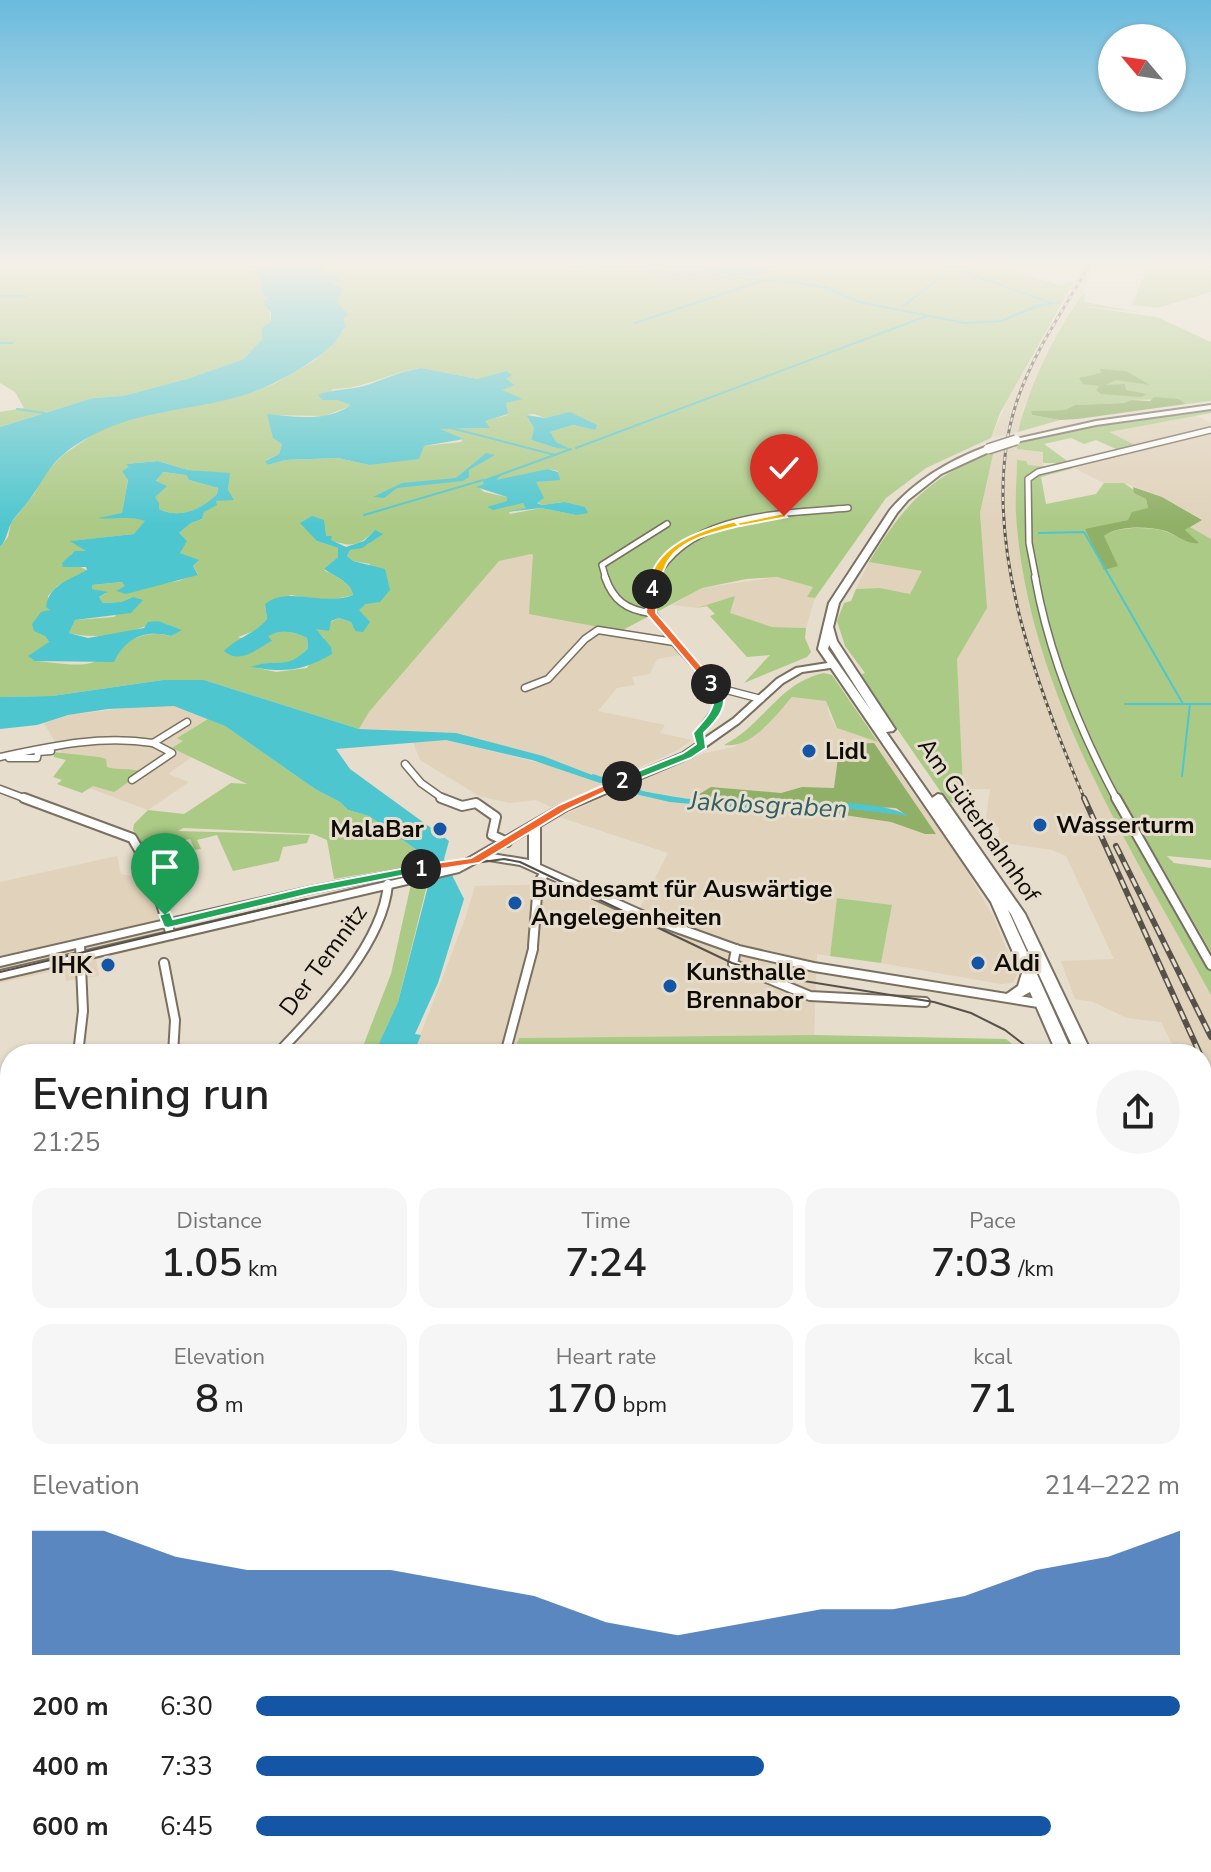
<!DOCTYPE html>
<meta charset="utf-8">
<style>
body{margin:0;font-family:"Nunito Sans",sans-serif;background:#f6f6f6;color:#222;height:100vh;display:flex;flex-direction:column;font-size:30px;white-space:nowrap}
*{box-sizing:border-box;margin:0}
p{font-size:26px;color:#767676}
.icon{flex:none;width:44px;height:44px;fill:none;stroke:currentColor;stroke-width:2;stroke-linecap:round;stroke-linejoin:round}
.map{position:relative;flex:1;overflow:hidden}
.sheet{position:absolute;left:0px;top:1044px;width:1212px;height:828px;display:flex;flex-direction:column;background:#fff;border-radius:32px 32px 0 0;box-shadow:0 2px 6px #0004}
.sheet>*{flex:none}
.needle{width:52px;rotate:299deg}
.fabs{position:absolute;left:1098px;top:24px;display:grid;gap:16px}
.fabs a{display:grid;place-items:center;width:88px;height:88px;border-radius:50%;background:#fff;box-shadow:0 2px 6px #0004;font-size:40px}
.pin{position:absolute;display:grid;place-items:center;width:68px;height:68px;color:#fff;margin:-82px -34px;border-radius:50% 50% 50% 0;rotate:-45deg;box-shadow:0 0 8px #0007}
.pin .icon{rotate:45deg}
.km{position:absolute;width:40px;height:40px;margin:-20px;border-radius:50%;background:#222;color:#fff;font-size:22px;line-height:40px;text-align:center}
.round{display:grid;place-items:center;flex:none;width:84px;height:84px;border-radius:42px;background:#f6f6f6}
.overview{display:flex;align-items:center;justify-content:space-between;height:136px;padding:0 32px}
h1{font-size:44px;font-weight:600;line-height:60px}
.figures{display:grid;grid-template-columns:repeat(3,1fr);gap:12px;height:136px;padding:8px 32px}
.figures div{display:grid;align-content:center;border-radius:20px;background:#f6f6f6;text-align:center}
.figures b{font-size:40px;font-weight:600}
.figures small{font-size:22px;font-weight:400}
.figures p{font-size:22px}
.chart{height:224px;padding:16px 32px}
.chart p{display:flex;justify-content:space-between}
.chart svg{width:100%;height:144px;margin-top:8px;fill:#1555a6;opacity:.7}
ul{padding:0 32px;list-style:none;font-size:26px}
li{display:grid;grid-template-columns:128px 96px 1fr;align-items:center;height:60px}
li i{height:20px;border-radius:10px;background:#1555a6}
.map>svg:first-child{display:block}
.built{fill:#e0d2bb;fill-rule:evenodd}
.green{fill:#abca85;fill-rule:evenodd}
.forest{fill:#8fb066}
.water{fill:#4ec6cf;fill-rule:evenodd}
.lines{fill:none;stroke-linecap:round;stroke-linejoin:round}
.stream{stroke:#4ec6cf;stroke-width:2}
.canal{fill:#4ec6cf;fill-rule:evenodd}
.street-far4-casing{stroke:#797061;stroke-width:8}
.street-far3-casing{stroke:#797061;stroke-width:9}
.street-far2-casing{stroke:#797061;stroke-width:12}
.street-far1-casing{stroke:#797061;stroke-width:14}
.street-casing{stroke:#797061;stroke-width:17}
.secondary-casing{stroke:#797061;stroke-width:4}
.primary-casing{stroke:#797061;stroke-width:4}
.street-far4{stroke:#fff;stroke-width:5}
.street-far3{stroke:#fff;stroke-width:6}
.street-far2{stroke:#fff;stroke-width:8}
.street-far1{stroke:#fff;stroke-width:10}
.street{stroke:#fff;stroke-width:13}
.secondary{fill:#fff;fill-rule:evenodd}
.primary{fill:#fff;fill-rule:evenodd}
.tram-far1{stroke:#575249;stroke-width:2}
.tram{stroke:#575249;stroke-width:3}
.rail-far1-casing{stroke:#575249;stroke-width:3}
.rail-casing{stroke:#575249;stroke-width:6}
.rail-far1{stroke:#e7ddcc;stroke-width:2;stroke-dasharray:4;stroke-linecap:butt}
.rail{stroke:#e7ddcc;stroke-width:3;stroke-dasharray:9;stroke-linecap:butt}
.primary-bridge-casing{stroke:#797061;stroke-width:12;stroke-linecap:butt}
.primary-bridge{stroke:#fff;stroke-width:9}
.split-1{fill:#22a559;stroke:#fff;stroke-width:2}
.split-2{fill:#f0652b;stroke:#fff;stroke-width:2}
.split-3{fill:#22a559;stroke:#fff;stroke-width:2}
.split-4{fill:#f0652b;stroke:#fff;stroke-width:2}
.split-5{fill:#f5b400;stroke:#fff;stroke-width:2}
.split-6{fill:#f5b400;stroke:#fff;stroke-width:2}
.poi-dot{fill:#1555a6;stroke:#e7ddcc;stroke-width:3}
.labels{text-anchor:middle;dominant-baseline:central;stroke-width:6;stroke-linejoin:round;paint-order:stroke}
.poi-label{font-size:24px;font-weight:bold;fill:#0f0c07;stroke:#e7ddcc;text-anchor:start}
.street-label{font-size:24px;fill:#0f0c07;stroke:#e7ddcc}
.water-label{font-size:26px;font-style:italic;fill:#2e6064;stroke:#e7ddcc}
</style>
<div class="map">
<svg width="1211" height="1872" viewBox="0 0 1211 1872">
<rect width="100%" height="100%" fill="#e7ddcc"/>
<!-- built -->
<g class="built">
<polygon points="1084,264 1098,264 1052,345 1024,407 1018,432 991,438 1013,387"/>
<polygon points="1195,415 1211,423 1211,426 1135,445 1107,432"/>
<polygon points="1211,431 1211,539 1190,527 1202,519 1162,497 1124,483 1104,483 1070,466"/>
<polygon points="1017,444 1017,449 1043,452 1043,465 1027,465 1016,514 1026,590 1053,683 1097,785 1211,995 1211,1123 1202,1106 1202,1054 1177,1054 1161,1022 1127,1018 1093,1002 1075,999 1061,961 1114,959 1066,856 1052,850 998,842 999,828 986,818 990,789 963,789 957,659 986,608 980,513 994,450"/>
<polygon points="531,554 621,631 664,637 681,655 657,659 650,674 632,677 635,685 617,688 598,711 665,725 660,733 692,740 676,751 551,807 536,800 509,803 479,796 420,760 413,742 446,740 552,766 574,768 456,733 359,729 369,712 499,560"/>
<polygon points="869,562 923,571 910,594 880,588 856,589"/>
<polygon points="777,577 814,587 808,597 815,598 806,628 772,627 729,613 734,598 697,608 672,605 702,588"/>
<path d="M 792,697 L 827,701 L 829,715 L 837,728 L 878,742 L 964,866 L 993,916 L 1017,975 L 1013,983 L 1001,984 L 881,963 L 892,905 L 838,898 L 830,956 L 817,954 L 814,1035 L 519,1038 L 512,1054 L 413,1054 L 465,919 L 475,886 L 554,884 L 635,917 L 668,853 L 559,817 L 705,753 L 734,747 L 766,727 ZM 711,787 L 781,793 L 802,787 L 834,788 L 936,834 L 925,834 L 891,822 L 830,813 L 831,806 L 810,804 L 743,809 L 687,804 L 628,788 L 691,799 Z"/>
<polygon points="144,706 175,706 208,719 178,737 184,741 173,749 192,757 168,774 189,782 148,810 70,781 64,757 44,723 68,715"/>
<polygon points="117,856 121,874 138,877 151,872 168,924 165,943 96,959 99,976 66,981 64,969 0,983 0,882"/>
</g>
<!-- green -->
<g class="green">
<polygon points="23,264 254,264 254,272 264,283 261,290 266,293 271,321 262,328 262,339 245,359 190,378 123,396 93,398 0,427 0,412 24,408 15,392 0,383 0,272"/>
<path d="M 322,264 L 639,264 L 756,277 L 777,264 L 992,264 L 1060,285 L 1074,281 L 1000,413 L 991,438 L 926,468 L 886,498 L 815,598 L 807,597 L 813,587 L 777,577 L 746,579 L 702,588 L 621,631 L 529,614 L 533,555 L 531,554 L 499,561 L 369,712 L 359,729 L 204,680 L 163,680 L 52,696 L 0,697 L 0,547 L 8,537 L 11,523 L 34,494 L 47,471 L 63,455 L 101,429 L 142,415 L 246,394 L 274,384 L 314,361 L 344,330 L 332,284 L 332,273 L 323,269 ZM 421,368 L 478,379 L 505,379 L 514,384 L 502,389 L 508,415 L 483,421 L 489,428 L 438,429 L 463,439 L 461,442 L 424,446 L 369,465 L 338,458 L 285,460 L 268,465 L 266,460 L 279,454 L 282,444 L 268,415 L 324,416 L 351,406 L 353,414 L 365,417 L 395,417 L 396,413 L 389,404 L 353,405 L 337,400 L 323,400 L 333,389 C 365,389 390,372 421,368 ZM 534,414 L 545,418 L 562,414 L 595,430 L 573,425 L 550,432 L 556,448 L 531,440 L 534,428 L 526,415 ZM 158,461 L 188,470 L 229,474 L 228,490 L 204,512 L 202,519 L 191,523 L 179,533 L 180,553 L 198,561 L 193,566 L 198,574 L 178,581 L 117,591 L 126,586 L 123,582 L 92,585 L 92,589 L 107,593 L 99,597 L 103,603 L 121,602 L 133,597 L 114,617 L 75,620 L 69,633 C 97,640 132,634 157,621 L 181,630 L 171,636 C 131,626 121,655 91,663 C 75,667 51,662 35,661 L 49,642 L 45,636 L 47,612 L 50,610 L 48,596 L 57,586 L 88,571 L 68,560 L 72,553 L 88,552 L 72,541 L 134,534 L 146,521 C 131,515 120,520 104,517 L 122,514 L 130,467 L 127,464 ZM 548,469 L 558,471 L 559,479 L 535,482 L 537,502 L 542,505 L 564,502 L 576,515 L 541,508 L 510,514 L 509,512 L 527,508 L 523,503 L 507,501 L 507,497 L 484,492 L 478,487 ZM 374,531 L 369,544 L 350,550 L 347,556 L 353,561 L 370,564 L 366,604 L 358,610 L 355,631 L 351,622 L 339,618 L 315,629 L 324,638 L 307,668 L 276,672 L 253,667 C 273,656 284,675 308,648 L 307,638 C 294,631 281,629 267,636 L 271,642 L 262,646 L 238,637 L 259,629 L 267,619 L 265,604 L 291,595 L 327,601 L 353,595 C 351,583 335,576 324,570 L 338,557 L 338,548 L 317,541 C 346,538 349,556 374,531 Z"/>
<polygon points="1149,264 1211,264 1211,292 1158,308 1132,305"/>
<path d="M 1084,292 L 1085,302 L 1138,312 L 1081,306 L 1157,317 L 1211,342 L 1211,401 L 1186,404 L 1179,399 L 1131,400 L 1124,403 L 1075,405 L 1065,410 L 1031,411 L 1032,415 L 1060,420 L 1018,432 C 1030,383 1055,333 1084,292 Z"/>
<polygon points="1211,410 1211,413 1109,432 1135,445 1116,449 1096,440 1084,444 1071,438 1044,444 1070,463 1043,463 1043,452 1017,449 1017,444 1073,430"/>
<path d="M 994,450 L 980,513 L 987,608 L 957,659 L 963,788 L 973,790 L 974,798 L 970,804 L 962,806 L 947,801 L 860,675 L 865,673 L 845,646 L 837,621 L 844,603 L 851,601 L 856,589 L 880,588 L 910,594 L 922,571 L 869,562 C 906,502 928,479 994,450 Z"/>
<path d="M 1017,460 L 1026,461 L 1028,465 L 1074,468 L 1041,477 L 1046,504 L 1096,494 L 1104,483 L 1124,483 L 1146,499 L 1148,508 L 1128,520 L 1085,530 L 1104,536 C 1118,526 1144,527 1161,530 C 1175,533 1183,544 1198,543 L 1185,530 L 1190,527 L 1211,539 L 1211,860 L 1167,856 L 1174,863 L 1211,868 L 1211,952 L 1160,863 L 1148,863 L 1211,971 L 1211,995 C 1129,844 1027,690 1016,514 C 1015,496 1017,478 1017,460 Z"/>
<path d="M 162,472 L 186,475 L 189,480 L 218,488 L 217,494 C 201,510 181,519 159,509 L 154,496 L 166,486 L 156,482 Z"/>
<polygon points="735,596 730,613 772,627 806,628 805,638 811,652 807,657 744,683 770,655 747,657 710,616 715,614 707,606 697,608"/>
<path d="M 824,673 L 832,675 L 878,742 L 837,728 L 826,701 L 792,697 C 776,715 752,749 724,745 C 765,724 778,683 824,673 Z"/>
<polygon points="208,719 225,726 315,789 340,802 348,810 369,816 421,853 422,864 334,879 327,840 313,834 183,828 178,831 310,835 307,843 283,847 279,861 233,871 217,835 197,840 201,849 195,850 190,839 172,843 174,854 153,860 133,830 134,824 148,810 184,814 231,783 247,784 172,748 183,741 177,738"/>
<path d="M 53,752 L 99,757 L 106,759 L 107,767 C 120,771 128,767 143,772 L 114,792 L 93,786 L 82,793 L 57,784 L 62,780 L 53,777 L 66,760 L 54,757 Z"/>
<polygon points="428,881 398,1002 374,1054 360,1054 391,974 411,884"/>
<polygon points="837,898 892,905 881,963 830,956"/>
<polygon points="814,1035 1006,1039 1024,1054 512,1054 519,1038"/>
<polygon points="428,1862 599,1862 610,1872 440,1872"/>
</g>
<!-- forest -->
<g class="forest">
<polygon points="1100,369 1126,371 1150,385 1116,380 1105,385 1125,384 1126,390 1147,394 1141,397 1101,394 1096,390 1099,386 1083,384 1079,378 1101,373"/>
<polygon points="1154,397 1179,399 1186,404 1078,419 1060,420 1032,415 1031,411 1065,410 1075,405 1124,403 1131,400 1150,401"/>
<path d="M 1133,487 L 1162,497 L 1202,520 L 1185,530 L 1199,543 C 1184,545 1176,533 1162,530 C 1145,526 1117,526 1104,536 L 1118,566 L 1104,570 L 1085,529 L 1128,520 L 1132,512 L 1148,508 L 1146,499 L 1134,493 Z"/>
<polygon points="874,743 936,834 925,834 891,822 830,813 831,806 906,815 896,808 691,799 711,787 781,793 802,787 834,788 839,750 848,744"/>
<polygon points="1211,1583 1211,1872 1210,1872 1202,1862 1202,1612 1206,1605 1202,1599 1202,1585"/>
</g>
<!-- water -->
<g class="water">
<path d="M 254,264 L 322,264 L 323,270 L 337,276 L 339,280 L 333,284 L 343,289 L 337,302 L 349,315 L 343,318 L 346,327 C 340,333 338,339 332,345 C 315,361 293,374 272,384 C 203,417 132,401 65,453 C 49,465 43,481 32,496 C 26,505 19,512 13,520 C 7,529 8,538 0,547 L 0,427 L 93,398 L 123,396 L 190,378 L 244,359 L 262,339 L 262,328 L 271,321 L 271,313 L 263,302 L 268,298 L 260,290 L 263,283 L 254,272 Z"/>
<polygon points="639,264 777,264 756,277 636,265"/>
<path d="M 421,368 L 478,379 L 506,371 L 512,375 L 506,379 L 515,385 L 502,390 L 523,399 L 506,403 L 508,414 L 485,421 L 490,428 L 440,429 L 464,439 L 424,446 L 419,459 L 369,465 L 338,458 L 285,460 L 268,465 L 265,461 L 279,454 L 282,444 L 273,438 L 267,414 C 296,417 327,422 351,405 L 337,400 L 323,400 L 318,395 C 333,389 348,390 364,386 C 383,380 400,371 421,368 Z"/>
<polygon points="570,412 597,425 595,430 573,425 550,432 556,442 570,449 556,448 531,440 534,428 526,415 545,418"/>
<polygon points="486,453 495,455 469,470 469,477 463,481 397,488 384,498 373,497 402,483 456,478"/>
<path d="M 158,461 L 188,470 L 230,473 L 228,490 L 234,500 L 216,501 L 217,505 L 204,512 L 202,519 L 191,523 L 179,533 L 187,541 L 180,553 L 199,560 L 193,566 L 198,575 L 126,594 L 116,591 L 125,586 L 122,582 L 92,585 L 92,589 L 108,592 L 99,597 L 103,603 L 121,602 L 133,597 L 143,600 L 131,613 L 75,620 L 69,633 L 88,638 L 144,628 L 148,622 L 158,621 L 182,630 L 171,636 C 145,629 125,638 114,662 L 35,661 L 28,656 L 49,642 L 45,636 L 34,631 L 32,624 L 41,612 L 50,610 L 46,607 C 49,584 70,580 87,570 L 86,567 L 63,567 L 62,563 L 75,551 L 86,551 L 70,541 L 134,534 L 145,521 C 129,515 115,520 98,518 L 122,513 L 128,480 L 122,471 L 129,467 L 126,464 ZM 163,472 L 186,475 L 189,480 L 218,488 L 217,494 C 201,510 180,519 159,509 L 159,503 L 155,497 L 167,486 L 156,481 Z"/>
<polygon points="548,469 558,472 560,480 536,482 544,498 537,503 542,505 564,502 585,507 588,513 576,515 541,508 506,512 526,508 523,503 493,510 487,507 507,501 507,497 476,487 484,484 482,480 505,472 496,480"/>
<path d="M 312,516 L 324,520 L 326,536 L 332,536 L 331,540 L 346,547 L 364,541 L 375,530 L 383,534 L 362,548 L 350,550 L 347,556 L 353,561 L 385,569 L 390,590 L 380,602 L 366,604 L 359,610 L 370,622 L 363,632 L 355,631 L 351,622 L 339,618 L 331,621 L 329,631 L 316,629 L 331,647 L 332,654 C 303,671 285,673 251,667 C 276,657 286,672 308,648 L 307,638 C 294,631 281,629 268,636 L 272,641 C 256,649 240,665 224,651 C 239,636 255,634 267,619 L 265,604 C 288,585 324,607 353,595 C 351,582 334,576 324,569 L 338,557 L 338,548 L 317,541 L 300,523 Z"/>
<polygon points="163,680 204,680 359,729 456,733 543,756 605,780 600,783 532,760 446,740 336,749 350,769 449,841 444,859 464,899 438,983 415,1034 421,1035 413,1054 374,1054 398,1002 427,890 428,881 421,853 369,816 348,810 340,802 315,789 225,726 174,706 108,709 68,715 37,725 0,729 0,697 52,696"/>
<path d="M 628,788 C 658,794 688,800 720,802 C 765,804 874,795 909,816 L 810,804 L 743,809 L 670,802 L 622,791 Z"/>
<polygon points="10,1605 10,1673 0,1680 0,1613"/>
</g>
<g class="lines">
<!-- stream -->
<g class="stream">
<polyline points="943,264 1051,303"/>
<polyline points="0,296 26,296"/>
<polyline points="903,306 940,278"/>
<polyline points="635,323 765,280"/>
<polyline points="0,343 13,343"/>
<polyline points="362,406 397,415"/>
<polyline points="17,409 44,413"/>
<polyline points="447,427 555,455"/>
<polyline points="576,448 927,316"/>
<polyline points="502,474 571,449"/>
<polyline points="364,515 483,480"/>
<polyline points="1039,533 1084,532 1183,704"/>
<polyline points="1125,704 1211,704"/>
<polyline points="1182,776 1190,704"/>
</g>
<!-- canal -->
<g class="canal">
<polygon points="550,264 569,264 800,282 828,287 860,301 965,322 1001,320 1035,305 1059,302 1061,303 1038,307 1002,322 965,324 859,303 825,289 800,284"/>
<polygon points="593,774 641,790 642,792 641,794 635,794 590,779 589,777"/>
</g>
<!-- street-far4 casing -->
<g class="street-far4-casing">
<g id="street-far4">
<polyline points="606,579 602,565 667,524"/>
<path d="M 655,579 C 689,512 783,514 848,508"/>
<polyline points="1036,579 1029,543 1028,479 1038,472 1211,430"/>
</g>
</g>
<!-- street-far3 casing -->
<g class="street-far3-casing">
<g id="street-far3">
<path d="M 605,577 C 613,600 626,610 651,613"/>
<polyline points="656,577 650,610 674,642"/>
<path d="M 1035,577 C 1049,655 1080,731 1117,800"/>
<polyline points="525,688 548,679 585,639 598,630 674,642 715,687 761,699"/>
<polyline points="702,745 699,733 717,708 719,688"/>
<path d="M 0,757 C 52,746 100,735 153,743 L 187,722"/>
<polyline points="9,758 37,758 38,752 51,751"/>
<polyline points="405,764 421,783 445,800"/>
<polyline points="132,780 172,753 153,743"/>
<polyline points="0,789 29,800"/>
</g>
</g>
<!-- street-far2 casing -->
<g class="street-far2-casing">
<g id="street-far2">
<polyline points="24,798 132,838 149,867 171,935"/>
<polyline points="441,798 462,806 476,803 496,817 492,835 507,842"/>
<polyline points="1116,798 1211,965"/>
<polyline points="533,946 538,883 545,873"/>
<polyline points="736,949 733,964 810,996 925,1002"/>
<polyline points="164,963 175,1020 173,1054"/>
<polyline points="78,1054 83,1011 80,945"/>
<path d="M 277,1054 C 318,1011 383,945 388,884"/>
<polyline points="505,1054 533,949"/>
</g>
</g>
<!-- street-far1 casing -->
<g class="street-far1-casing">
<polyline id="street-far1" points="0,1212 10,1209"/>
</g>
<!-- street casing -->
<g class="street-casing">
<g id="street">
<polyline points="0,1529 10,1522"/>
<polyline points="1202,1563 1211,1560"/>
<polyline points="748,1862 754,1872"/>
<polyline points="1155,1862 1162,1872"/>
<polyline points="0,1867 11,1862"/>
<polyline points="29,1872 50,1862"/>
<polyline points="157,1872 158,1862"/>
<polyline points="269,1872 275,1862"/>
<polyline points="817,1872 826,1862"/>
<polyline points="988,1872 989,1862"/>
</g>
</g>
<!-- secondary casing -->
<g class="secondary-casing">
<g id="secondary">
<path d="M 834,662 L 839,665 L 837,667 L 802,672 L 783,683 L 739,723 L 691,757 L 567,810 L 540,826 L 540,865 L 645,912 L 739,946 L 814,963 L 1044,1000 L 1050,1004 L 1048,1007 L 1044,1008 L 814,971 L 732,952 L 637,918 L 520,865 L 483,859 L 459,872 L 0,979 L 0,971 L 455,866 L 559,806 L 683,753 L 733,719 L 777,679 L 796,668 ZM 529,832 L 529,860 L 492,854 Z"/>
<polygon points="420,866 426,869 424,871 310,893 0,966 0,958 310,887"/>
</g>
</g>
<!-- primary casing -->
<g class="primary-casing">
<g id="primary">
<polygon points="1211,405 1211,409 1096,425 1016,442 1012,440 1096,421"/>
<path d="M 988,446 L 992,449 L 991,451 L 941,474 L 908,500 L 897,513 L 839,603 L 833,627 L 837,641 L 895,729 L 893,731 L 886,732 L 932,798 L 938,794 L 942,795 L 1025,914 L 1092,1054 L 1076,1054 L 1011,914 L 1008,910 L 1073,1054 L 1057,1054 L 1030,992 L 1013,1001 L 1003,1001 L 1001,998 L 1018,986 L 1022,973 L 991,902 L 818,649 L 829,603 L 890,510 C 916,480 950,460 988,446 ZM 829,645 L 872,712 L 828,649 Z"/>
<polygon points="1202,1335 1209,1337 1211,1342 1211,1374 1204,1372 1202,1367"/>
<polygon points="1202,1390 1209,1392 1211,1397 1211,1431 1204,1428 1202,1424"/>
</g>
</g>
<!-- street-far4 -->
<use href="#street-far4" class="street-far4"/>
<!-- street-far3 -->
<use href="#street-far3" class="street-far3"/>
<!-- street-far2 -->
<use href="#street-far2" class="street-far2"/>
<!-- street-far1 -->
<use href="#street-far1" class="street-far1"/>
<!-- street -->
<use href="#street" class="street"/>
<!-- secondary -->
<use href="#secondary" class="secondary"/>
<!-- primary -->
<use href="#primary" class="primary"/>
<!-- tram-far1 -->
<g class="tram-far1">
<polyline points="468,864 504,859 520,862 732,963 779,977 934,1002 971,1013 1005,1030 1036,1054"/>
<polyline points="0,972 307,899"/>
</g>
<!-- tram -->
<polyline class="tram" points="0,1871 20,1862"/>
<!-- rail-far1 casing -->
<g class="rail-far1-casing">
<path id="rail-far1" d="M 1085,800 C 1036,686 976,528 1016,404 C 1032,354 1064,309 1090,264"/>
</g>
<!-- rail casing -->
<g class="rail-casing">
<g id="rail">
<polyline points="1084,798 1200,1054"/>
<polyline points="1116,846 1211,1037"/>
<polyline points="1202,1058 1211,1077"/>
</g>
</g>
<!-- rail-far1 -->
<use href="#rail-far1" class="rail-far1"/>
<!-- rail -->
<use href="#rail" class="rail"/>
<!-- primary-bridge casing -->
<g class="primary-bridge-casing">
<polyline id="primary-bridge" points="988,449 1016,440"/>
</g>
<!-- primary-bridge -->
<use href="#primary-bridge" class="primary-bridge"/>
</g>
<!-- sky -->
<linearGradient id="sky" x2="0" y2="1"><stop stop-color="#6abbde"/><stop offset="0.5" stop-color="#f4f0e8"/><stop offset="1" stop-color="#f4f0e8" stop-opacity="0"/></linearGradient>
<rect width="1211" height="526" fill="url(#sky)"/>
<!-- split-1 -->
<polygon class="split-1" points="421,865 426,866 426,871 310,894 168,928 164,927 159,915 170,912 173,919 310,886"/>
<!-- split-2 -->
<polygon class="split-2" points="618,779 628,781 567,810 479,863 421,872 415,869 421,865 471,858 559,805"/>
<!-- split-3 -->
<path class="split-3" d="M 711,681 L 722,686 C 730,706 717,720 704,733 L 706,748 L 691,758 L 626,784 L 618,784 L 618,779 L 683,753 L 696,744 L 693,733 C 704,720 717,709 714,690 L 706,684 Z"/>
<!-- split-4 -->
<polygon class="split-4" points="648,587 656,589 656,613 715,682 715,686 708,686 646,613"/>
<!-- split-5 -->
<path class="split-5" d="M 740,520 L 743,525 C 719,531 682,538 668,561 C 663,570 660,582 655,591 L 648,591 C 650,545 702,529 740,520 Z"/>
<!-- split-6 -->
<polygon class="split-6" points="784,513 787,517 740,526 736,523"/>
<!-- markers -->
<g class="poi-dot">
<circle cx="809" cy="751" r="8"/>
<circle cx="1040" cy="825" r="8"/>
<circle cx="440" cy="829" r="8"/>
<circle cx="515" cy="903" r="8"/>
<circle cx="978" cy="963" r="8"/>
<circle cx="108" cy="965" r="8"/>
<circle cx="670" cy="986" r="8"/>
</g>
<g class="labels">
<!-- poi labels -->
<g class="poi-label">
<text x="825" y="751">Lidl</text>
<text x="1056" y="825">Wasserturm</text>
<text x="424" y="829" text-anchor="end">MalaBar</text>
<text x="531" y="889">Bundesamt für Auswärtige<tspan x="531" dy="28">Angelegenheiten</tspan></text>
<text x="994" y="963">Aldi</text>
<text x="92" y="965" text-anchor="end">IHK</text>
<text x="686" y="972">Kunsthalle<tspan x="686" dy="28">Brennabor</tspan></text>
</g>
<!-- street labels -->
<g class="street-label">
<text transform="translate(979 820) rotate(55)">Am Güterbahnhof</text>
<text transform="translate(323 960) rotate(-54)">Der Temnitz</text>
</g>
<!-- water labels -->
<g class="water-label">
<text transform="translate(768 805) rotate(3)">Jakobsgraben</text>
</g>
</g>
</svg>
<div class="fabs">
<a><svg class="needle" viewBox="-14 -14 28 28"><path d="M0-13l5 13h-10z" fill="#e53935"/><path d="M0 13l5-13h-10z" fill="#767676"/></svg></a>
</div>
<div class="pin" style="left:165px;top:915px;background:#1e9e55"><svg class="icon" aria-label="arrive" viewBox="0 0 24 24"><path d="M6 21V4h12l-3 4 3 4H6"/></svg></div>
<div class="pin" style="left:784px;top:516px;background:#d93025"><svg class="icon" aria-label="check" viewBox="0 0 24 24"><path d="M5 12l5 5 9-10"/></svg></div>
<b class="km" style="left:421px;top:869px">1</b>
<b class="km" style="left:622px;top:781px">2</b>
<b class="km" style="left:711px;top:684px">3</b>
<b class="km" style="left:652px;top:589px">4</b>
<section class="sheet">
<div class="overview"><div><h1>Evening run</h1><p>21:25</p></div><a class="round"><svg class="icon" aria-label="share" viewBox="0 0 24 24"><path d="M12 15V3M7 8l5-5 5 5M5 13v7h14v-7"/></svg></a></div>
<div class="figures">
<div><p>Distance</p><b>1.05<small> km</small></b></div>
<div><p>Time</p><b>7:24</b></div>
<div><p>Pace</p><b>7:03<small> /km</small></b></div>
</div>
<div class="figures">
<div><p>Elevation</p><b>8<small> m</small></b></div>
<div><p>Heart rate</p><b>170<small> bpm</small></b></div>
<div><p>kcal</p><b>71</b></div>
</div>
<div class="chart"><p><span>Elevation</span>214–222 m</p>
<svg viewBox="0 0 160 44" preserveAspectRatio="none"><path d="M0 44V6L10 6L20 14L30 18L40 18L50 18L60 22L70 26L80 34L90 38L100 34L110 30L120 30L130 26L140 18L150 14L160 6V44z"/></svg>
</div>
<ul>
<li><b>200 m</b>6:30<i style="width:100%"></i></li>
<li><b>400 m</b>7:33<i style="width:55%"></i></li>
<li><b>600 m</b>6:45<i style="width:86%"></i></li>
</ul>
</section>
</div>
